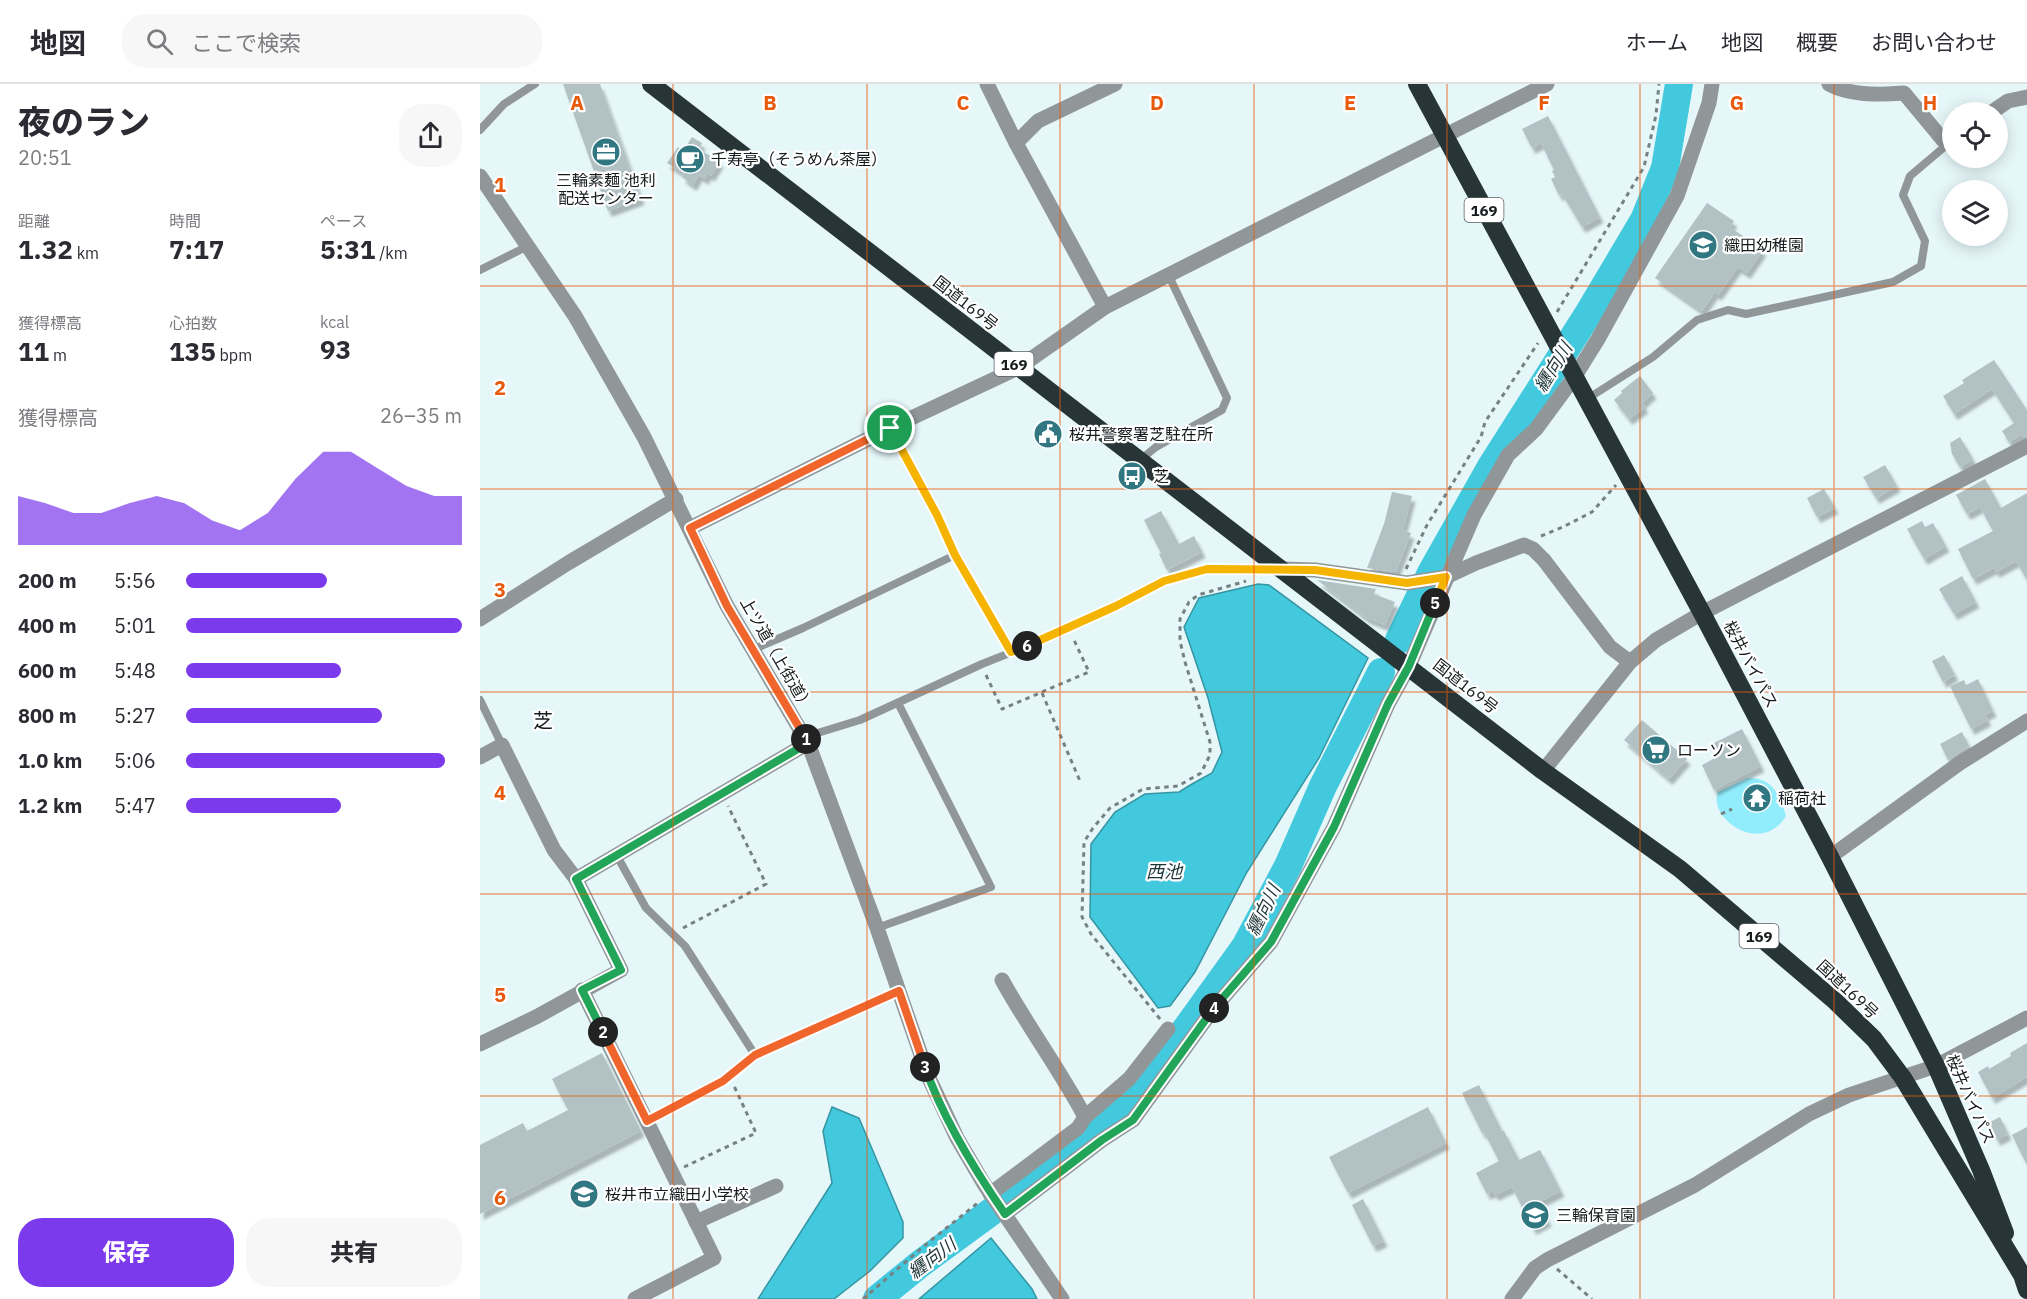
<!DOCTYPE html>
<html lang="ja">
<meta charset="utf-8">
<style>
body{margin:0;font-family:"IBM Plex Sans","Noto Sans JP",sans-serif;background:#f7f7f7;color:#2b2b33;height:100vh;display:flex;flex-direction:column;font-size:22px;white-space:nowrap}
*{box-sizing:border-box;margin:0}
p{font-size:20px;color:#7c7c81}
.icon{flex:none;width:33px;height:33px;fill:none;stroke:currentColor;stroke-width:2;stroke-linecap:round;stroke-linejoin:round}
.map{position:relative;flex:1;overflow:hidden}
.sheet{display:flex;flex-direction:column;background:#fff;width:480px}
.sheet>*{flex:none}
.tools{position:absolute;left:1462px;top:18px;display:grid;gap:12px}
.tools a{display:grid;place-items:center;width:66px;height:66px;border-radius:50%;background:#fff;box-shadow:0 3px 15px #0003;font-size:30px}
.pin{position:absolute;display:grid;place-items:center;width:51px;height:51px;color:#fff;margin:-26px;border:3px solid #fff;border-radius:50%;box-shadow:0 2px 6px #0007}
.km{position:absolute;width:30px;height:30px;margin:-15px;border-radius:50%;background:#222;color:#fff;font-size:16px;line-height:30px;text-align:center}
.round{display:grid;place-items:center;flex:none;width:63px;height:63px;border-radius:24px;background:#f7f7f7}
.headline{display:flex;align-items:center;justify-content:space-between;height:102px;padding:0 18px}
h1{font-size:33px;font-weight:800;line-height:45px}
.stats{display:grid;grid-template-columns:repeat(3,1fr);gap:9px;height:102px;padding:6px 18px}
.stats div{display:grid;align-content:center}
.stats b{font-size:26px;font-weight:800}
.stats small{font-size:16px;font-weight:400}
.stats p{font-size:16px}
.chart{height:168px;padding:12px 18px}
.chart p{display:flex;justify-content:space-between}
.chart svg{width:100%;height:108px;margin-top:6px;fill:#7c3aed;opacity:.7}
.action{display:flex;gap:12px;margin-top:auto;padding:12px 18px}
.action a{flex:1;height:69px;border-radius:24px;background:#7c3aed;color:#fff;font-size:24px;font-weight:800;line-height:69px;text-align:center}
.action a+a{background:#f7f7f7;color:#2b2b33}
ul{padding:0 18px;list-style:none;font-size:20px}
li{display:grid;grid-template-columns:96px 72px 1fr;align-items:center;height:45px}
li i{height:15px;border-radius:8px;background:#7c3aed}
header{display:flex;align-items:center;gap:36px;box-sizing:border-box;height:84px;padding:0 30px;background:#fff;border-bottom:2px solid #e1e1e2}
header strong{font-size:28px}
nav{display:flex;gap:33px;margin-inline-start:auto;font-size:21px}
.search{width:420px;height:54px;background:#f7f7f7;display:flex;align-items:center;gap:15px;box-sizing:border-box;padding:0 21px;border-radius:24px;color:#7c7c81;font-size:22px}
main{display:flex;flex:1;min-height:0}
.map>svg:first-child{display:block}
.green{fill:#91ecfc}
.water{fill:#43c9dd;stroke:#3595a3;stroke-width:1.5}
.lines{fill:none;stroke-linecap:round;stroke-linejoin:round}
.river{stroke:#43c9dd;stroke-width:28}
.building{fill:#b1c1c4;filter:url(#shadow)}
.path{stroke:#768183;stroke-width:3;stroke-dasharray:4.5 4.5;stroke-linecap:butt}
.lane{stroke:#919799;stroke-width:8}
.street{stroke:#919799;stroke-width:15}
.highway{stroke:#273537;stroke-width:18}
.split-1-casing{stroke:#fff;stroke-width:12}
.split-2-casing{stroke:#fff;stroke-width:12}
.split-3-casing{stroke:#fff;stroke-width:12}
.split-4-casing{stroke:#fff;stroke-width:12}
.split-5-casing{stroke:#fff;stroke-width:12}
.split-6-casing{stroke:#fff;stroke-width:12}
.split-7-casing{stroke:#fff;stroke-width:12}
.split-1{stroke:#f0652b;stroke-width:8}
.split-2{stroke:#22a559;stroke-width:8}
.split-3{stroke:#f0652b;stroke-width:8}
.split-4{stroke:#22a559;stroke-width:8}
.split-5{stroke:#22a559;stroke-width:8}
.split-6{stroke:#f5b400;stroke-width:8}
.split-7{stroke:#f5b400;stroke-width:8}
.grid{fill:none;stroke:#e8590c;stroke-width:1.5;stroke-opacity:0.55}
.labels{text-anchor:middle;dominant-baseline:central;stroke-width:4.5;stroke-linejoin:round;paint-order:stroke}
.shield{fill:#fff;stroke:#5b5f60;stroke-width:1.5}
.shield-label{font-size:15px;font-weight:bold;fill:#151b1c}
.poi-label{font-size:16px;fill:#151b1c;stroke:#fff;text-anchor:start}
.street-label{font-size:16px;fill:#151b1c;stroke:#fff}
.water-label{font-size:18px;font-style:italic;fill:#1e3539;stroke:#fff}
.quarter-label{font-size:20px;fill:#151b1c;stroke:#fff}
.grid-label{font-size:20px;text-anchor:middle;font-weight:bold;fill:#e8590c;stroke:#fff;stroke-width:4.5;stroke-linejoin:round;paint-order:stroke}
</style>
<header>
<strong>地図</strong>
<div class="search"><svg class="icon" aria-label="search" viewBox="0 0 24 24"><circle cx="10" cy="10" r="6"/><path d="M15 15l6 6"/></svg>ここで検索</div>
<nav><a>ホーム</a><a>地図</a><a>概要</a><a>お問い合わせ</a></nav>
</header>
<main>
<section class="sheet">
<div class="headline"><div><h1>夜のラン</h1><p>20:51</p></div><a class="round"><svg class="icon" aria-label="share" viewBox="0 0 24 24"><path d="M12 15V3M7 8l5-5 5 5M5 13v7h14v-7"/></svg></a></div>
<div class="stats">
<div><p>距離</p><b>1.32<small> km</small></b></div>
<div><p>時間</p><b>7:17</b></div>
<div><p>ペース</p><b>5:31<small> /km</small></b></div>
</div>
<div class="stats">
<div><p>獲得標高</p><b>11<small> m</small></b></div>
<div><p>心拍数</p><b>135<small> bpm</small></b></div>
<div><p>kcal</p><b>93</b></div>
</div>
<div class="chart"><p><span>獲得標高</span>26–35 m</p>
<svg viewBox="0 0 160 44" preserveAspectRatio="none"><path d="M0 44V24L10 27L20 31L30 31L40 27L50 24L60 27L70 34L80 38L90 31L100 17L110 6L120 6L130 13L140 20L150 24L160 24V44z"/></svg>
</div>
<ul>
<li><b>200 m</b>5:56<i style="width:51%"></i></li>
<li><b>400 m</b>5:01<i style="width:100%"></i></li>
<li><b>600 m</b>5:48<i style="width:56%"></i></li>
<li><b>800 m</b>5:27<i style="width:71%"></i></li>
<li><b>1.0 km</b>5:06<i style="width:94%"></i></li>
<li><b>1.2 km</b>5:47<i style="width:56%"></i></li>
</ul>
<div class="action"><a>保存</a><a>共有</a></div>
</section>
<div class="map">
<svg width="1547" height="1215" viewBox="0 0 1547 1215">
<defs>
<filter id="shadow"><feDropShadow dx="3.5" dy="6" stdDeviation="1.5" flood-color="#0004"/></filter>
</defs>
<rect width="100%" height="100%" fill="#e6f7fa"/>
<!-- green -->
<path class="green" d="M 1268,694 C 1293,694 1299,710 1306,732 C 1281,773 1227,734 1238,708 Z"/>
<!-- water -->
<g class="water">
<polygon points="778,500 789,501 888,574 839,674 767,788 715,888 690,922 678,924 610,833 611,760 635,728 665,710 699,708 712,700 732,689 742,668 728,614 704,543 719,514"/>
<polygon points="352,1023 379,1034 423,1138 423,1154 390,1187 354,1215 278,1215 352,1099 343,1047"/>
<polygon points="511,1154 552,1205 557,1215 439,1215"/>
</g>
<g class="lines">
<!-- river -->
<g class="river">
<polyline points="919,556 951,489 1012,381 1110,227 1164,136 1185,84 1199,0"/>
<polyline points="397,1215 440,1180 568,1086 637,1024 690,967 765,863 808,782 843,702 901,588"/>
</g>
</g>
<!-- building -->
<g class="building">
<polygon points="83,0 120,0 161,115 128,127"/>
<polygon points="1068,32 1120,133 1102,143 1082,110 1079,111 1071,95 1075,93 1072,87 1074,86 1061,59 1052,64 1042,45"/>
<polygon points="212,53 222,59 219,65 240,78 231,92 228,89 225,95 219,91 213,101 202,93 204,90 187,79 198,63 203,67"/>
<polygon points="1227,119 1254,137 1250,143 1283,166 1267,189 1258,183 1238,211 1235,208 1222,227 1175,194"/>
<polygon points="1514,276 1547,326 1547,352 1543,353 1542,350 1529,358 1522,347 1534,339 1512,305 1474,330 1463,312 1484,299 1482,296"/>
<polygon points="1160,292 1173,309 1162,319 1165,323 1149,335 1134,316 1142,309 1141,307"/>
<polygon points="1480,353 1493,375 1480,383 1472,370 1470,359"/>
<polygon points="1405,381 1417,402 1396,414 1383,393"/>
<polygon points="1505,395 1521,424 1547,409 1547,496 1536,477 1516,488 1514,484 1493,495 1478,465 1513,447 1500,423 1487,430 1476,411"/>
<polygon points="1344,405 1355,424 1337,433 1327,414"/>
<polygon points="912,408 932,412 923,446 931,449 916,488 887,484 904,440"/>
<polygon points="681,427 699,460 714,452 722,468 687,486 679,470 681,469 664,436"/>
<polygon points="1442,437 1445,443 1453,439 1466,462 1444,475 1427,445"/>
<polygon points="1482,492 1496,518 1474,530 1459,505"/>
<polygon points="837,496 896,505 894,510 915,518 905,541 887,534"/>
<polygon points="1464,571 1475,591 1463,598 1452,577"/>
<polygon points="1498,595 1513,627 1505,631 1508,636 1491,645 1470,602 1484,596 1486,601"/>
<polygon points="1162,636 1207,675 1189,695 1144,656"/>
<polygon points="1262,645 1281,682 1234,706 1222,681 1239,672 1232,660"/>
<polygon points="1482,648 1489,662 1468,676 1460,660"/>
<polygon points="1547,959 1547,993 1512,1014 1498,988 1508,982 1509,985 1531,972 1530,969"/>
<polygon points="122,969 161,1047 0,1130 0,1061 43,1039 47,1047 88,1026 72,995"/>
<polygon points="999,1001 1022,1047 1024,1047 1039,1076 1060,1066 1081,1107 1059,1118 1068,1137 1053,1145 1032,1103 1015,1111 1013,1107 1007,1110 996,1089 1019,1077 1004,1048 1002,1049 982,1009"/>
<polygon points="948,1023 966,1059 868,1109 849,1073"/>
<polygon points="1520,1033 1528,1050 1517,1056 1508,1039"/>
<polygon points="1547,1043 1547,1081 1532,1051"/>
<polygon points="883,1115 904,1157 893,1162 872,1121"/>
</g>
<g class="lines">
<!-- path -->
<g class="path">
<polyline points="1077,228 1164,83 1176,31 1179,0"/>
<polyline points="1061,452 1083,443 1112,428 1136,401"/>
<polyline points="926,485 947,441 1001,353 1005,338 1058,259"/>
<polyline points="506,591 522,625 609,588 593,554"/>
<polyline points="562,609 600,697"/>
<polyline points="1241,730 1252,725"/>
<polyline points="203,844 286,800 248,722"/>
<polyline points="680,935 611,850 602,833 604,758 613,744 630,724 663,705 698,702 721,689 730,671 730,658 705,578 700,557 700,535 709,518 718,511 766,497"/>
<polyline points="204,1083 276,1049 254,1002"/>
<polyline points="1077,1185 1112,1215"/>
<polyline points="383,1215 444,1162 499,1118"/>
</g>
<!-- lane -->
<g class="lane">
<polyline points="0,46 24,20 55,0"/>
<polyline points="0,186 48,162"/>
<polyline points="1107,315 1173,273 1217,236 1248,226 1266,230 1413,198 1441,182 1445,157 1423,111 1430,92 1469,59"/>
<polyline points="410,344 457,431 475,471 531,568"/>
<polyline points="660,376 676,363 742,326 747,314 688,190"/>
<polyline points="272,566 323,544 475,471"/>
<polyline points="0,616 22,661"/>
<polyline points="328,658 331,651 380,636 502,580 568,554 684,497 727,485 794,485"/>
<polyline points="137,772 166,824 205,862 275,971"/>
<polyline points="397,844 511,803 418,619"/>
<polyline points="167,1037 243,997 275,971 419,907"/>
</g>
<!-- street -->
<g class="street">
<polyline points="507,0 536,59 625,223"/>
<path d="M 1349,0 C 1370,12 1401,11 1424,9 L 1463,56 L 1469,59 L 1473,56"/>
<polyline points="1512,28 1528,17 1547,13"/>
<polyline points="536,59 558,37 635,0"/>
<polyline points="0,92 95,232 164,353 247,522 328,659 397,844 449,994 477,1054 504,1100 582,1215"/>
<polyline points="210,444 410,344 538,284 625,223 1067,0"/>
<polyline points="802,485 835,486 927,499 966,493 996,479 1044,461 1053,465 1064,476 1130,563 1150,578"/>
<polyline points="0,535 88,479 196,415"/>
<polyline points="0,673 22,661 74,766 96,795 141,886 56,933 0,960"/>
<polyline points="1063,687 1150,578 1176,556 1222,529 1547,362"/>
<polyline points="1350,773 1480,679 1547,637"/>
<polyline points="96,795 328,659"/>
<path d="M 522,896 C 548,943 580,986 605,1033"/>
<polyline points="102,906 234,1174 155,1215"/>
<polyline points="510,1110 598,1044 605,1033 649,995 688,945"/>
<polyline points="525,1130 622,1056 653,1036 734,924 791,858 854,743 908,620 929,582 994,431 1028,371 1056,345 1095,292 1118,255 1197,112 1229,19 1232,0"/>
<polyline points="216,1138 296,1102"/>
<polyline points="1032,1215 1055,1184 1067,1176 1215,1101 1329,1030 1369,1011 1456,982 1547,934"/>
</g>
<!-- highway -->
<g class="highway">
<polyline points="171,0 1063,687 1200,785 1355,917 1394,955 1423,994 1542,1191 1547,1206"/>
<polyline points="937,0 1222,529 1350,773 1456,982 1501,1086 1525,1149"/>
</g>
</g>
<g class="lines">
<!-- split-1 casing -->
<g class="split-1-casing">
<polyline id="split-1" points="326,655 247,522 210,444 410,344"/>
</g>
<!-- split-2 casing -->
<g class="split-2-casing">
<polyline id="split-2" points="123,948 102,906 141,886 96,795 328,659 326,655"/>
</g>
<!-- split-3 casing -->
<g class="split-3-casing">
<polyline id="split-3" points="123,948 167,1037 243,997 275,971 419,907 445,983"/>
</g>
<!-- split-4 casing -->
<g class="split-4-casing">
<path id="split-4" d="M 445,983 C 463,1035 494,1085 525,1130 L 622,1056 L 653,1036 L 734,924"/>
</g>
<!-- split-5 casing -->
<g class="split-5-casing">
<polyline id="split-5" points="734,924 791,858 854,743 908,620 929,582 955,519"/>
</g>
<!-- split-6 casing -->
<g class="split-6-casing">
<polyline id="split-6" points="547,562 636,522 684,497 727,485 835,486 927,499 966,493 955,519"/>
</g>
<!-- split-7 casing -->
<g class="split-7-casing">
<polyline id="split-7" points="410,344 457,431 475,471 531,568 547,562"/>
</g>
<!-- split-1 -->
<use href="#split-1" class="split-1"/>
<!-- split-2 -->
<use href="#split-2" class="split-2"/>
<!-- split-3 -->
<use href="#split-3" class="split-3"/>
<!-- split-4 -->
<use href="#split-4" class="split-4"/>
<!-- split-5 -->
<use href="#split-5" class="split-5"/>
<!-- split-6 -->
<use href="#split-6" class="split-6"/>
<!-- split-7 -->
<use href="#split-7" class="split-7"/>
</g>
<!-- grid -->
<path class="grid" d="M 193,0 L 193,1215M 387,0 L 387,1215M 580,0 L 580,1215M 774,0 L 774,1215M 967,0 L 967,1215M 1160,0 L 1160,1215M 1354,0 L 1354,1215M 0,202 L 1547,202M 0,405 L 1547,405M 0,608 L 1547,608M 0,810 L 1547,810M 0,1012 L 1547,1012"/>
<!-- icons -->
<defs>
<g id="office-disc" transform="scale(1.5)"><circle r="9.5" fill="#307782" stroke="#fff"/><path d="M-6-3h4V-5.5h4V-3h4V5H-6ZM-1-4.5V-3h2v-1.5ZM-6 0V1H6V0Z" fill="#fff"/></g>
<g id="cafe-disc" transform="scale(1.5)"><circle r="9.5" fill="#307782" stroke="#fff"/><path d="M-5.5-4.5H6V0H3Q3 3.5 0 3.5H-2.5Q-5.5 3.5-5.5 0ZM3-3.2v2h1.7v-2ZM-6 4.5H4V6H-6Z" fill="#fff"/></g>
<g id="school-disc" transform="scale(1.5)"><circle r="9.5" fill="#307782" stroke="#fff"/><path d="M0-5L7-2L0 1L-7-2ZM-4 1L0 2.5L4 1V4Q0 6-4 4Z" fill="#fff"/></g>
<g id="civic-disc" transform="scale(1.5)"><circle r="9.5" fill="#307782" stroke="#fff"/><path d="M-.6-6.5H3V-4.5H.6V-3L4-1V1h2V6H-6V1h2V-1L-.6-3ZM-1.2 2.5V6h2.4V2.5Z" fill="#fff"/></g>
<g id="bus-disc" transform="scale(1.5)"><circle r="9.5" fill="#307782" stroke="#fff"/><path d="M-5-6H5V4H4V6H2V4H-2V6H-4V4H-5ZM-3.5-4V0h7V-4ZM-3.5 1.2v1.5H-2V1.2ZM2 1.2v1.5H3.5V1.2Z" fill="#fff"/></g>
<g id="supermarket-disc" transform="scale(1.5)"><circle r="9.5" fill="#307782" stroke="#fff"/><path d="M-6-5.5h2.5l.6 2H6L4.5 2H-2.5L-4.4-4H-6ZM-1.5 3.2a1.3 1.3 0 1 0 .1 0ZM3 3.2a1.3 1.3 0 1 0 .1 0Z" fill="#fff"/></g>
<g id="temple-disc" transform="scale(1.5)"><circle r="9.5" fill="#307782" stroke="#fff"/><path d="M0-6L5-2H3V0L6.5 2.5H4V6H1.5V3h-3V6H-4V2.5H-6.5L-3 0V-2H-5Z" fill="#fff"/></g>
</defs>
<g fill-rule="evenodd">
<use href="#office-disc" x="126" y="68"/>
<use href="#cafe-disc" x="210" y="75"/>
<use href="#school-disc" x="1223" y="161"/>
<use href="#civic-disc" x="568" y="350"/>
<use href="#bus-disc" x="652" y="392"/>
<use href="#supermarket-disc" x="1176" y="666"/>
<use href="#temple-disc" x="1277" y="714"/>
<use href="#school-disc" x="104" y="1110"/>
<use href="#school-disc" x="1055" y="1131"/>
</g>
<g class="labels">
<!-- shield labels -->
<g class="shield">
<rect x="984.5" y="114" width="39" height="24" rx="4.5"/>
<rect x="514.5" y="268" width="39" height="24" rx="4.5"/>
<rect x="1259.5" y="840" width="39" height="24" rx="4.5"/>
</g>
<g class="shield-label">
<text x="1004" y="126">169</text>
<text x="534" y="280">169</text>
<text x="1279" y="852">169</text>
</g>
<!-- poi labels -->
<g class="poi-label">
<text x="231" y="75">千寿亭（そうめん茶屋）</text>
<text x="126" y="96" text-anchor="middle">三輪素麺 池利<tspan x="126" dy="18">配送センター</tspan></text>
<text x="1244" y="161">織田幼稚園</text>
<text x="589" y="350">桜井警察署芝駐在所</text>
<text x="673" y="392">芝</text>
<text x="1197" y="666">ローソン</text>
<text x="1298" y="714">稲荷社</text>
<text x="125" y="1110">桜井市立織田小学校</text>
<text x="1076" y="1131">三輪保育園</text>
</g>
<!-- street labels -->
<g class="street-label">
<text transform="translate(486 219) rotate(38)">国道169号</text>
<text transform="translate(297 570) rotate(60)">上ツ道（上街道）</text>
<text transform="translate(1271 580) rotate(62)">桜井バイパス</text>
<text transform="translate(986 602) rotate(38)">国道169号</text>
<text transform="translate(1368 905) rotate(43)">国道169号</text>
<text transform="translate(1491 1015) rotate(66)">桜井バイパス</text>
</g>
<!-- water labels -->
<g class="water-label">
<text transform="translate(1073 283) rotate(-58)">纒向川</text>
<text x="684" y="787">西池</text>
<text transform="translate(783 826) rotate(-64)">纒向川</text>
<text transform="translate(452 1174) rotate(-37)">纒向川</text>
</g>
<!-- quarter labels -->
<g class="quarter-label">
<text x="63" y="636">芝</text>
</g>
</g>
<g class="grid-label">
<text x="97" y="26">A</text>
<text x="290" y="26">B</text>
<text x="483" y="26">C</text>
<text x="677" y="26">D</text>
<text x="870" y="26">E</text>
<text x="1064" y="26">F</text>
<text x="1257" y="26">G</text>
<text x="1450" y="26">H</text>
<text x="20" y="108">1</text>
<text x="20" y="311">2</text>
<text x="20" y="513">3</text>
<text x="20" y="716">4</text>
<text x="20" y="918">5</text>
<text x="20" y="1121">6</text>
</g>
</svg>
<div class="tools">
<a><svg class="icon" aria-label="locate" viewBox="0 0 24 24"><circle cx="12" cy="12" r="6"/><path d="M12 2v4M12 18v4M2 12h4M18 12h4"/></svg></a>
<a><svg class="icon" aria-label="layers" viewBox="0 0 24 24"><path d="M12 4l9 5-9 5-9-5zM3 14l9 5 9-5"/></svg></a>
</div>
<div class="pin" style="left:410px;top:344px;background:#1e9e55"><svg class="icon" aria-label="arrive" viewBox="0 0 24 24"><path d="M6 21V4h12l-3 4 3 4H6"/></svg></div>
<b class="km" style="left:326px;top:655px">1</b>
<b class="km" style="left:123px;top:948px">2</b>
<b class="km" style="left:445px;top:983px">3</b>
<b class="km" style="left:734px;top:924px">4</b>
<b class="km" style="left:955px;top:519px">5</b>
<b class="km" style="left:547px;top:562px">6</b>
</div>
</main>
